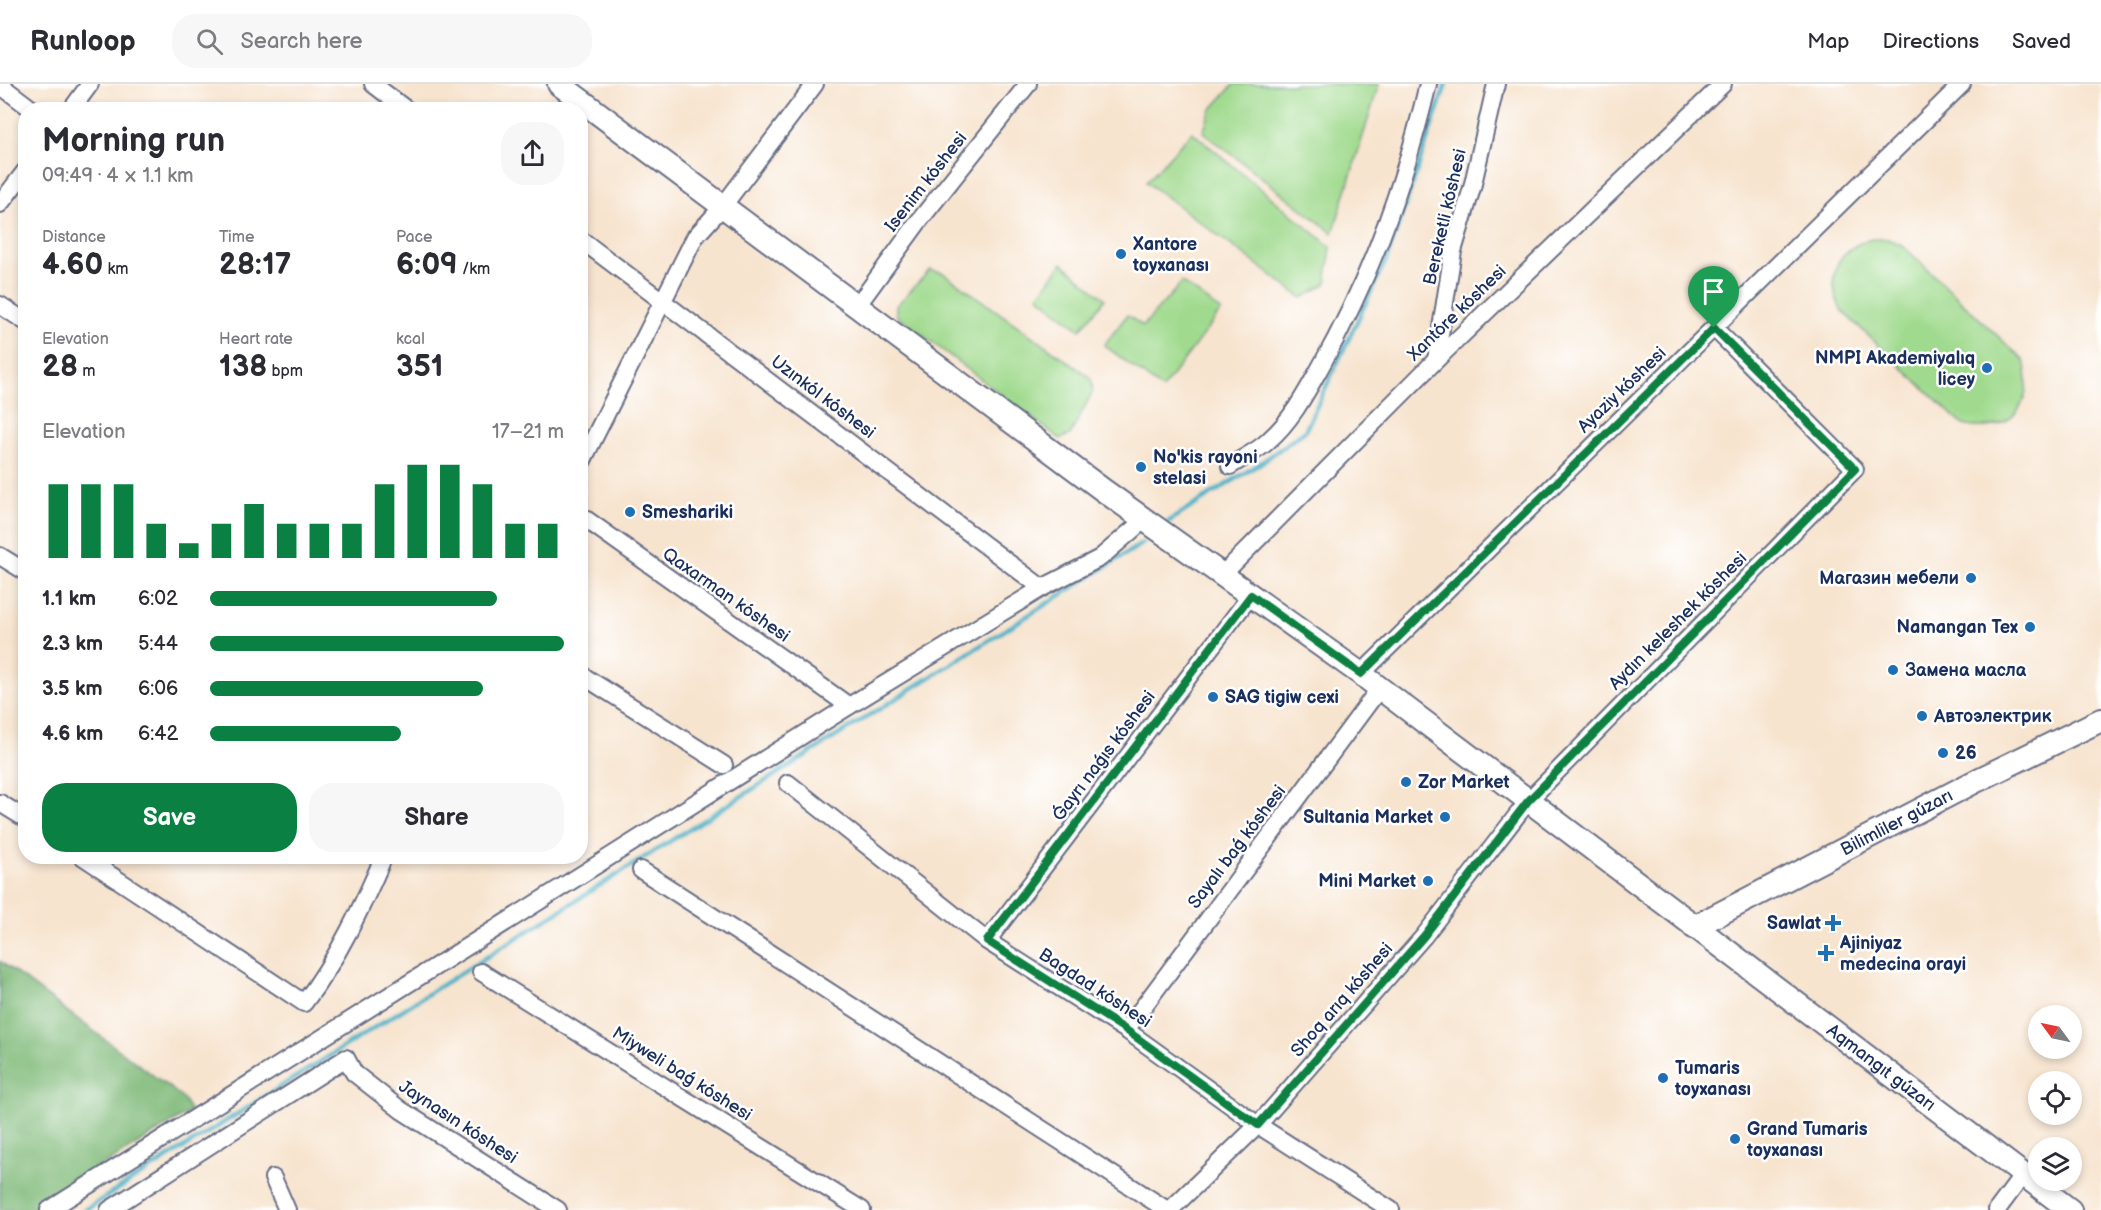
<!DOCTYPE html>
<meta charset="utf-8">
<style>
body{margin:0;font-family:"Balsamiq Sans",sans-serif;background:#f7f7f7;color:#2b2b33;height:100vh;display:flex;flex-direction:column;font-size:22px;white-space:nowrap}
*{box-sizing:border-box;margin:0}
p{font-size:20px;color:#7c7c81}
.icon{flex:none;width:33px;height:33px;fill:none;stroke:currentColor;stroke-width:2;stroke-linecap:round;stroke-linejoin:round}
.map{position:relative;flex:1;overflow:hidden}
.drawer{position:absolute;left:18px;top:18px;width:570px;height:762px;display:flex;flex-direction:column;background:#fff;border-radius:24px;box-shadow:0 3px 9px #0003}
.drawer>*{flex:none}
.needle{width:39px;rotate:303deg}
.tools{position:absolute;left:2028px;top:921px;display:grid;gap:12px}
.tools a{display:grid;place-items:center;width:54px;height:54px;border-radius:50%;background:#fff;box-shadow:0 3px 9px #0003;font-size:30px}
.pin{position:absolute;display:grid;place-items:center;width:51px;height:51px;color:#fff;margin:-62px -26px;border-radius:50% 50% 50% 0;rotate:-45deg;box-shadow:0 0 6px #0007}
.pin .icon{rotate:45deg}
.round{display:grid;place-items:center;flex:none;width:63px;height:63px;border-radius:24px;background:#f7f7f7}
.overview{display:flex;align-items:center;justify-content:space-between;height:102px;padding:0 24px}
h1{font-size:33px;font-weight:800;line-height:45px}
.stats{display:grid;grid-template-columns:repeat(3,1fr);gap:9px;height:102px;padding:6px 24px}
.stats div{display:grid;align-content:center}
.stats b{font-size:30px;font-weight:800}
.stats small{font-size:16px;font-weight:400}
.stats p{font-size:16px}
.chart{height:168px;padding:12px 24px}
.chart p{display:flex;justify-content:space-between}
.chart svg{width:100%;height:108px;margin-top:6px;stroke:#0b8043;stroke-width:6}
.action{display:flex;gap:12px;margin-top:auto;padding:12px 24px}
.action a{flex:1;height:69px;border-radius:24px;background:#0b8043;color:#fff;font-size:24px;font-weight:800;line-height:69px;text-align:center}
.action a+a{background:#f7f7f7;color:#2b2b33}
ul{padding:0 24px;list-style:none;font-size:20px}
li{display:grid;grid-template-columns:96px 72px 1fr;align-items:center;height:45px}
li i{height:15px;border-radius:8px;background:#0b8043}
header{display:flex;align-items:center;gap:36px;box-sizing:border-box;height:84px;padding:0 30px;background:#fff;border-bottom:2px solid #e1e1e2}
header strong{font-size:28px}
nav{display:flex;gap:33px;margin-inline-start:auto;font-size:21px}
.search{width:420px;height:54px;background:#f7f7f7;display:flex;align-items:center;gap:15px;box-sizing:border-box;padding:0 21px;border-radius:24px;color:#7c7c81;font-size:22px}
.map>svg:first-child{display:block}
.green{fill:#a0da8e;stroke:#5e8476;stroke-width:1.5}
.forest{fill:#80ba79;stroke:#4e746c;stroke-width:1.5}
.lines{fill:none;stroke-linecap:round;stroke-linejoin:round}
.stream{stroke:#48b1c7;stroke-width:4.5}
.street-casing{stroke:#686e86;stroke-width:20}
.secondary-casing{stroke:#686e86;stroke-width:26}
.street{stroke:#fff;stroke-width:16}
.secondary{stroke:#fff;stroke-width:22}
.route-casing{stroke:#fff;stroke-width:12}
.route{stroke:#0b8043;stroke-width:8}
.poi-dot{fill:#1f6fb2;stroke:#fff;stroke-width:2}
.labels{text-anchor:middle;dominant-baseline:central;stroke-width:5;stroke-linejoin:round;paint-order:stroke}
.street-label{font-size:18px;fill:#1b2f5e;stroke:#fff}
.poi-label{font-size:18px;font-weight:bold;fill:#1b2f5e;stroke:#fff;text-anchor:start}
</style>
<header>
<strong>Runloop</strong>
<div class="search"><svg class="icon" aria-label="search" viewBox="0 0 24 24"><circle cx="10" cy="10" r="6"/><path d="M15 15l6 6"/></svg>Search here</div>
<nav><a>Map</a><a>Directions</a><a>Saved</a></nav>
</header>
<div class="map">
<svg width="2101" height="1126" viewBox="0 0 2101 1126">
<rect width="100%" height="100%" fill="#fff"/>
<filter id="ink" filterUnits="userSpaceOnUse"><feTurbulence type="fractalNoise" baseFrequency=".0167" numOctaves="2"/><feDisplacementMap in="SourceGraphic" scale="12" xChannelSelector="R" yChannelSelector="G"/><feConvolveMatrix kernelMatrix="1 2 1 2 8 2 1 2 1" color-interpolation-filters="sRGB"/></filter>
<filter id="wash" filterUnits="userSpaceOnUse"><feTurbulence type="fractalNoise" baseFrequency=".008" numOctaves="4" result="noise"/><feDisplacementMap in="SourceGraphic" scale="24" xChannelSelector="R" yChannelSelector="G"/><feGaussianBlur stdDeviation="1.35" result="paint"/><feColorMatrix in="noise" values="0 0 0 0 0 0 0 0 0 0 0 0 0 0 0 0 0 1.4 0 .05"/><feComposite in="paint" operator="in"/></filter>
<g filter="url(#wash)">
<rect width="100%" height="100%" fill="#f7e4cf"/>
<!-- green -->
<g class="green">
<polygon points="1234,0 1379,0 1333,149 1203,48 1210,27"/>
<polygon points="1192,48 1331,163 1326,200 1302,214 1146,98"/>
<path d="M 1872,155 L 1888,155 L 1902,161 L 2024,277 C 2036,322 2008,352 1963,341 L 1841,226 C 1825,191 1836,165 1872,155 Z"/>
<polygon points="1062,179 1105,215 1080,246 1038,212"/>
<polygon points="930,186 943,189 1091,294 1093,307 1070,351 1060,355 896,231 896,222"/>
<polygon points="1182,198 1221,227 1162,305 1104,261 1127,231 1143,242"/>
</g>
<!-- forest -->
<polygon class="forest" points="0,877 182,1013 191,1027 31,1126 0,1126"/>
<g class="lines">
<!-- stream -->
<g class="stream">
<polyline points="1163,441 1262,378 1305,347 1388,172 1446,0"/>
<polyline points="85,1126 1143,459"/>
</g>
</g>
</g>
<g filter="url(#ink)">
<g class="lines">
<!-- street casing -->
<g class="street-casing">
<g id="street">
<polyline points="373,0 407,26"/>
<polyline points="0,1 33,26"/>
<polyline points="71,26 90,0"/>
<polyline points="0,120 26,86"/>
<polyline points="580,155 1042,504"/>
<polyline points="0,221 26,238"/>
<polyline points="857,222 919,137 1028,0"/>
<polyline points="1436,276 1453,167 1472,104 1496,0"/>
<polyline points="580,382 695,153 723,122 815,0"/>
<path d="M 1230,382 C 1242,374 1258,367 1268,357 C 1292,336 1306,309 1321,282 C 1370,195 1405,98 1428,0"/>
<polyline points="580,431 849,622"/>
<polyline points="0,472 26,488"/>
<polyline points="1222,491 1436,276 1723,0"/>
<polyline points="580,590 724,681"/>
<polyline points="1361,590 1962,0"/>
<polyline points="788,699 987,857 1126,946 1258,1041 1391,1126"/>
<polyline points="0,719 26,735"/>
<path d="M 82,772 L 304,919 C 338,874 361,825 384,772"/>
<polyline points="641,786 1167,1126"/>
<polyline points="987,857 1251,511"/>
<polyline points="481,888 862,1126"/>
<polyline points="1126,946 1379,605"/>
<polyline points="273,1094 287,1126"/>
<polyline points="49,1126 849,622 1042,504 1100,474 1144,436"/>
<polyline points="109,1126 346,974 354,989 401,1026 558,1126"/>
<polyline points="1170,1126 1258,1041 1424,852 1528,717 1855,385 1714,244"/>
<polyline points="1997,1126 2023,1091"/>
</g>
</g>
<!-- secondary casing -->
<g class="secondary-casing">
<g id="secondary">
<path id="s1" d="M 559,0 L 1103,406 L 1361,590 L 2070,1126"/>
<path id="s2" d="M 1694,843 L 1978,696 L 2101,636"/>
</g>
</g>
<!-- street -->
<use href="#street" class="street"/>
<!-- secondary -->
<use href="#secondary" class="secondary"/>
</g>
</g>
<g class="lines" filter="url(#ink)">
<!-- route casing -->
<g class="route-casing">
<polygon id="route" points="1714,244 1855,385 1528,717 1424,852 1258,1041 1126,946 987,857 1251,511 1361,590"/>
</g>
<!-- route -->
<use href="#route" class="route"/>
</g>
<!-- markers -->
<g class="poi-dot">
<circle cx="1121" cy="170" r="6"/>
<circle cx="1987" cy="284" r="6"/>
<circle cx="1141" cy="383" r="6"/>
<circle cx="630" cy="428" r="6"/>
<circle cx="1971" cy="494" r="6"/>
<circle cx="2030" cy="543" r="6"/>
<circle cx="1893" cy="586" r="6"/>
<circle cx="1213" cy="613" r="6"/>
<circle cx="1922" cy="632" r="6"/>
<circle cx="1943" cy="669" r="6"/>
<circle cx="1406" cy="698" r="6"/>
<circle cx="1445" cy="733" r="6"/>
<circle cx="1428" cy="797" r="6"/>
<path d="M1830 830h6v6h6v6h-6v6h-6v-6h-6v-6h6z"/>
<path d="M1823 860h6v6h6v6h-6v6h-6v-6h-6v-6h6z"/>
<circle cx="1663" cy="994" r="6"/>
<circle cx="1735" cy="1055" r="6"/>
</g>
<g class="labels">
<!-- street labels -->
<g class="street-label">
<text transform="translate(926 98) rotate(-52)">Isenim kóshesi</text>
<text transform="translate(1445 133) rotate(-77)">Bereketli kóshesi</text>
<text transform="translate(1457 229) rotate(-44)">Xantóre kóshesi</text>
<text transform="translate(1622 306) rotate(-44)">Ayaziy kóshesi</text>
<text transform="translate(823 313) rotate(37)">Uzınkól kóshesi</text>
<text transform="translate(726 511) rotate(35)">Qaxarman kóshesi</text>
<text transform="translate(1678 537) rotate(-45)">Aydın keleshek kóshesi</text>
<text transform="translate(1104 672) rotate(-53)">Ǵayrı naǵıs kóshesi</text>
<text stroke="none"><textPath href="#s2" startOffset="228">Bilimliler gúzarı</textPath></text>
<text transform="translate(1237 763) rotate(-53)">Sayalı baǵ kóshesi</text>
<text transform="translate(1095 904) rotate(33)">Bagdad kóshesi</text>
<text transform="translate(1342 916) rotate(-49)">Shoq arıq kóshesi</text>
<text stroke="none"><textPath href="#s1" startOffset="1648">Aqmangıt gúzarı</textPath></text>
<text transform="translate(682 990) rotate(32)">Miyweli baǵ kóshesi</text>
<text transform="translate(458 1038) rotate(33)">Jaynasın kóshesi</text>
</g>
<!-- poi labels -->
<g class="poi-label">
<text x="1133" y="160">Xantore<tspan x="1133" dy="21">toyxanası</tspan></text>
<text x="1975" y="274" text-anchor="end">NMPI Akademiyalıq<tspan x="1975" dy="21">licey</tspan></text>
<text x="1153" y="373">No'kis rayoni<tspan x="1153" dy="21">stelasi</tspan></text>
<text x="642" y="428">Smeshariki</text>
<text x="1959" y="494" text-anchor="end">Магазин мебели</text>
<text x="2018" y="543" text-anchor="end">Namangan Tex</text>
<text x="1905" y="586">Замена масла</text>
<text x="1225" y="613">SAG tigiw cexi</text>
<text x="1934" y="632">Автоэлектрик</text>
<text x="1955" y="669">26</text>
<text x="1418" y="698">Zor Market</text>
<text x="1433" y="733" text-anchor="end">Sultania Market</text>
<text x="1416" y="797" text-anchor="end">Mini Market</text>
<text x="1821" y="839" text-anchor="end">Sawlat</text>
<text x="1840" y="859">Ajiniyaz<tspan x="1840" dy="21">medecina orayi</tspan></text>
<text x="1675" y="984">Tumaris<tspan x="1675" dy="21">toyxanası</tspan></text>
<text x="1747" y="1045">Grand Tumaris<tspan x="1747" dy="21">toyxanası</tspan></text>
</g>
</g>
</svg>
<div class="tools">
<a><svg class="needle" viewBox="-14 -14 28 28"><path d="M0-13l5 13h-10z" fill="#e53935"/><path d="M0 13l5-13h-10z" fill="#7c7c81"/></svg></a>
<a><svg class="icon" aria-label="locate" viewBox="0 0 24 24"><circle cx="12" cy="12" r="6"/><path d="M12 2v4M12 18v4M2 12h4M18 12h4"/></svg></a>
<a><svg class="icon" aria-label="layers" viewBox="0 0 24 24"><path d="M12 4l9 5-9 5-9-5zM3 14l9 5 9-5"/></svg></a>
</div>
<div class="pin" style="left:1714px;top:244px;background:#1e9e55"><svg class="icon" aria-label="arrive" viewBox="0 0 24 24"><path d="M6 21V4h12l-3 4 3 4H6"/></svg></div>
<section class="drawer">
<div class="overview"><div><h1>Morning run</h1><p>09:49 · 4 × 1.1 km</p></div><a class="round"><svg class="icon" aria-label="share" viewBox="0 0 24 24"><path d="M12 15V3M7 8l5-5 5 5M5 13v7h14v-7"/></svg></a></div>
<div class="stats">
<div><p>Distance</p><b>4.60<small> km</small></b></div>
<div><p>Time</p><b>28:17</b></div>
<div><p>Pace</p><b>6:09<small> /km</small></b></div>
</div>
<div class="stats">
<div><p>Elevation</p><b>28<small> m</small></b></div>
<div><p>Heart rate</p><b>138<small> bpm</small></b></div>
<div><p>kcal</p><b>351</b></div>
</div>
<div class="chart"><p><span>Elevation</span>17–21 m</p>
<svg viewBox="0 0 160 44" preserveAspectRatio="none"><path d="M5 44V14M15 44V14M25 44V14M35 44V30M45 44V38M55 44V30M65 44V22M75 44V30M85 44V30M95 44V30M105 44V14M115 44V6M125 44V6M135 44V14M145 44V30M155 44V30"/></svg>
</div>
<ul>
<li><b>1.1 km</b>6:02<i style="width:81%"></i></li>
<li><b>2.3 km</b>5:44<i style="width:100%"></i></li>
<li><b>3.5 km</b>6:06<i style="width:77%"></i></li>
<li><b>4.6 km</b>6:42<i style="width:54%"></i></li>
</ul>
<div class="action"><a>Save</a><a>Share</a></div>
</section>
</div>
